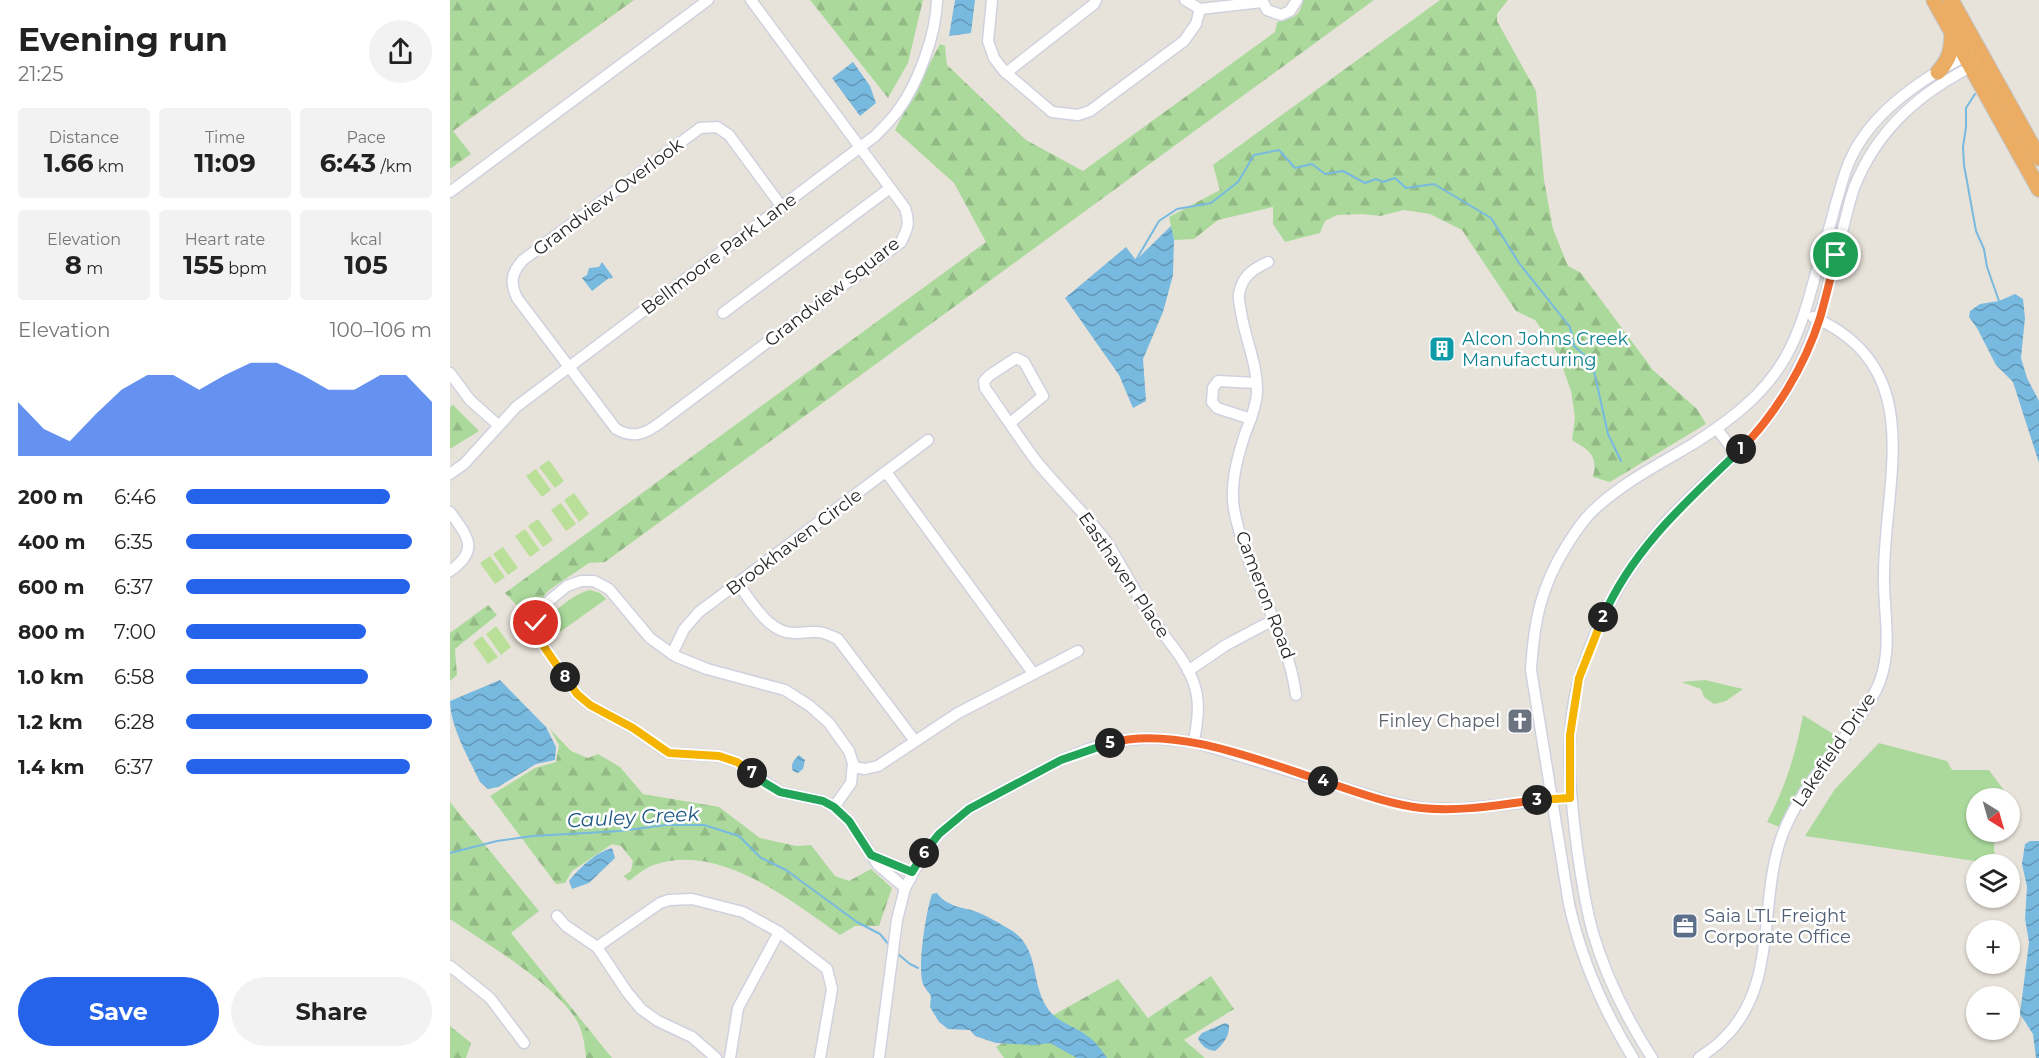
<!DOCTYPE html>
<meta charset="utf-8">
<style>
body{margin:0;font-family:Montserrat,sans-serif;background:#f2f2f2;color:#222;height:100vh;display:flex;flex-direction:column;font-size:22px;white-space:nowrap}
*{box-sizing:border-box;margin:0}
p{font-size:20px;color:#767676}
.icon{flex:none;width:33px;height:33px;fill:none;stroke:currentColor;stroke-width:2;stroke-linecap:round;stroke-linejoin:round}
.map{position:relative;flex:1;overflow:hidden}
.details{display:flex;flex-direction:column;background:#fff;width:450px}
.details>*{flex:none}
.needle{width:39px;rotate:143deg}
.fabs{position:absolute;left:1516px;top:788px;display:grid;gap:12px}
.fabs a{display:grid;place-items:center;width:54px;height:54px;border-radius:50%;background:#fff;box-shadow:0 2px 4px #0004;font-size:30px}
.pin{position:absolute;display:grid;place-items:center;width:51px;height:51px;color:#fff;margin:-26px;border:3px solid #fff;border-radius:50%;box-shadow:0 2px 6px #0007}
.km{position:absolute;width:30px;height:30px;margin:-15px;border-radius:50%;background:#222;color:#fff;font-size:16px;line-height:30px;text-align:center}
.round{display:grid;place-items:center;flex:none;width:63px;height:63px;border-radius:32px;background:#f2f2f2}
.head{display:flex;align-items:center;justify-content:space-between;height:102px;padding:0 18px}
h1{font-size:33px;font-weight:700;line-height:45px}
.figures{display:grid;grid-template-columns:repeat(3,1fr);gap:9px;height:102px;padding:6px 18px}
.figures div{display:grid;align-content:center;border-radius:6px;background:#f2f2f2;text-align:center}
.figures b{font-size:26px;font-weight:700}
.figures small{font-size:16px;font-weight:400}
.figures p{font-size:16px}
.chart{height:168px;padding:12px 18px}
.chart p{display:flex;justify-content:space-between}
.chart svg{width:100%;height:108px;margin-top:6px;fill:#2563eb;opacity:.7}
.button{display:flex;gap:12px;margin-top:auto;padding:12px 18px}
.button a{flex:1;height:69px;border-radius:36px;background:#2563eb;color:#fff;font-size:24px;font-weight:700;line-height:69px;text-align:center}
.button a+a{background:#f2f2f2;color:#222}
ul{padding:0 18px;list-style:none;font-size:20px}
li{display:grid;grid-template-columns:96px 72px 1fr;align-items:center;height:45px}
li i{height:15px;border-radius:8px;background:#2563eb}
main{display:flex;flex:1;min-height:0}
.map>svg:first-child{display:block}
.grass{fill:#abd99c}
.forest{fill:url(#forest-firs)}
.pitch{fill:#badf99}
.water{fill:url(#water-waves)}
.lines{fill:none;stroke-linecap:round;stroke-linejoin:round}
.stream{stroke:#78b9df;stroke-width:2}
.minor-casing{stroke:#d0d1df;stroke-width:13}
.highway-casing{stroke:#c3c3c3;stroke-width:17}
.minor{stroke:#fff;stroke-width:10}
.highway{stroke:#ebac63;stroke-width:15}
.split-1-casing{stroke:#fff;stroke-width:12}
.split-2-casing{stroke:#fff;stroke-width:12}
.split-3-casing{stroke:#fff;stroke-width:12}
.split-4-casing{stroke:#fff;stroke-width:12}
.split-5-casing{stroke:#fff;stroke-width:12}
.split-6-casing{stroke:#fff;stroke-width:12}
.split-7-casing{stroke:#fff;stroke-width:12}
.split-8-casing{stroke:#fff;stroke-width:12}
.split-9-casing{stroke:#fff;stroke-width:12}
.split-1{stroke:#f0652b;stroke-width:8}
.split-2{stroke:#22a559;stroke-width:8}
.split-3{stroke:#f5b400;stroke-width:8}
.split-4{stroke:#f0652b;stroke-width:8}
.split-5{stroke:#f0652b;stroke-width:8}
.split-6{stroke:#22a559;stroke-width:8}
.split-7{stroke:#22a559;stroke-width:8}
.split-8{stroke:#f5b400;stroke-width:8}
.split-9{stroke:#f5b400;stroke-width:8}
.labels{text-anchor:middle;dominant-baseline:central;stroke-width:5;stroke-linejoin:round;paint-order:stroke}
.street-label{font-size:18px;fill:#272727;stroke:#fff}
.culture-label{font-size:18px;fill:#0d838f;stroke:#fff;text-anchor:start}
.worship-label{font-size:18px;fill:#5b616d;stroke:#fff;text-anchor:end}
.service-label{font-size:18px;fill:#4e5e75;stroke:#fff;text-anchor:start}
.water-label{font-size:20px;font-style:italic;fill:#1c5786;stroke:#fff}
</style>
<main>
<section class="details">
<div class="head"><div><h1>Evening run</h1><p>21:25</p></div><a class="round"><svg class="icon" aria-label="share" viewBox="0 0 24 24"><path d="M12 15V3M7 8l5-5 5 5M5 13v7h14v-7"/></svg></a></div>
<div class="figures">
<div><p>Distance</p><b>1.66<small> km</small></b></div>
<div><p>Time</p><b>11:09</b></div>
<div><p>Pace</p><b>6:43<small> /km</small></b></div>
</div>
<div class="figures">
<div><p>Elevation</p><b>8<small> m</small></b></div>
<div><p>Heart rate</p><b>155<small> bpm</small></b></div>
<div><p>kcal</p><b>105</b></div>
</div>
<div class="chart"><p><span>Elevation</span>100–106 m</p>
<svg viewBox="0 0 160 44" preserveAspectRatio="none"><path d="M0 44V22L10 33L20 38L30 27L40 17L50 11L60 11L70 17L80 11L90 6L100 6L110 11L120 17L130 17L140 11L150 11L160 22V44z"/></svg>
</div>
<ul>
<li><b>200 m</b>6:46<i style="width:83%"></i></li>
<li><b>400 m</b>6:35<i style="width:92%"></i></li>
<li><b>600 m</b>6:37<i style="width:91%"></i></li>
<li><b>800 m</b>7:00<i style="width:73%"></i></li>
<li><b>1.0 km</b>6:58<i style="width:74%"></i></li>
<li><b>1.2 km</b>6:28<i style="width:100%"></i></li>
<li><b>1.4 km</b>6:37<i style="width:91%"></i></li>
</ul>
<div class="button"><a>Save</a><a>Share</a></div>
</section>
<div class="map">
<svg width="1589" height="1058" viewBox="0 0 1589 1058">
<defs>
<pattern id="forest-firs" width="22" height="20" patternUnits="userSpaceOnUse" patternTransform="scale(1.5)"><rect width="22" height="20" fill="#abd99c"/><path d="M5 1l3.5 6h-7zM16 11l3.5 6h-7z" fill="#93ba86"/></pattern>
<pattern id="water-waves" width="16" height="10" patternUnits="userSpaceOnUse" patternTransform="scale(1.5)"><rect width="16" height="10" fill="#78b9df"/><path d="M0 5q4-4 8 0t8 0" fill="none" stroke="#6296b5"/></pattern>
</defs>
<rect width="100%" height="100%" fill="#e8e3da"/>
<!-- grass -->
<g class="grass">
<path d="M 140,590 L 150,593 L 156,599 L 110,632 L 102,626 L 100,616 C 112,605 124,594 140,590 Z"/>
<polygon points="1255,680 1293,689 1276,701 1264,704 1254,697 1251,689 1231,682"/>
<path d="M 1353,715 L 1388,737 L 1349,789 L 1330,827 L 1317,822 C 1335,788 1346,753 1353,715 Z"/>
<polygon points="1429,743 1497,761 1502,770 1539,770 1559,797 1527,798 1527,831 1548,831 1544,843 1545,864 1355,836 1385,789"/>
</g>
<!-- forest -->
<g class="forest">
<polygon points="0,0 184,0 3,131 21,154 0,169"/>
<polygon points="360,0 473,0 458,63 438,98"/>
<path d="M 853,0 L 924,0 L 155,562 L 139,563 L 99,590 L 77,616 L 55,593 L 536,242 L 504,183 L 445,130 L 490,44 L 495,46 L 497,65 L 576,140 L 633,171 L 825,32 L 827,22 C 843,18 850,17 853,0 Z"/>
<path d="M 990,0 L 1058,0 L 1047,14 L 1047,21 L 1086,91 L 1094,180 L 1103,229 L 1118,266 L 1131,273 L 1203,370 L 1247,409 L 1256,424 L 1160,482 L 1143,477 C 1148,455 1140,451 1122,440 L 1125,417 L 1121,391 L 1108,354 L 1085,320 L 1066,311 L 1012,230 L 980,214 L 954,210 L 930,216 L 912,214 L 887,215 L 875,221 L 870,233 L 835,242 L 823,224 L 823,207 L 768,220 L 744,239 L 724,240 L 719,217 L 770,190 L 763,165 Z"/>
<polygon points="3,405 29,431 0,449 0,407"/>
<polygon points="38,605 47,615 5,649 7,675 0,681 0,633"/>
<path d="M 100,729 L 121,751 L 138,758 L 148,754 L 170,767 L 193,794 L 269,807 L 310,838 L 346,846 L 361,845 L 385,876 L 399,881 L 421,869 L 442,888 L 429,926 L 405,926 L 390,935 C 342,901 271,844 207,864 C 197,866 187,875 179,881 L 174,876 L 181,871 L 183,861 L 171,846 L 162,844 L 122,871 L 115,883 L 106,884 L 40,796 L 85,768 L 106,762 L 109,745 Z"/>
<path d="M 0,802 L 89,911 L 61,933 L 162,1058 L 136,1058 C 135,1049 134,1039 131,1030 C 119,992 34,942 0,919 Z"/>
<polygon points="761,976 784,1009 734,1040 755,1058 554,1058 546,1047 668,979 698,1018"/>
<polygon points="0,1026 21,1043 16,1058 0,1058"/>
</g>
<!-- pitch -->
<g class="pitch">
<polygon points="99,460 114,481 105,488 89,467"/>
<polygon points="86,469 101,490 92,497 76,476"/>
<polygon points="124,493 139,514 129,522 114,500"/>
<polygon points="111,503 126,524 116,531 101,510"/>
<polygon points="88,519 103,540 93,547 78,526"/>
<polygon points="75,529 90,550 80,557 65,536"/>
<polygon points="53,547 68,568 58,575 43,554"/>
<polygon points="40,556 55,577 45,584 30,563"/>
<polygon points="46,626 61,647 51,655 36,634"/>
<polygon points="32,636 48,657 38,664 23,643"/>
</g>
<!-- water -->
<g class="water">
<polygon points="505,0 525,0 521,33 499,36"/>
<polygon points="403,62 420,86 426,103 410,116 382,78"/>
<polygon points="721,226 724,240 723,275 713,312 693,359 696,401 683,408 669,375 615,298 676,247 686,260"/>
<polygon points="152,262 163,277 161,279 159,278 142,291 132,278 137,275 139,268 149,267"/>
<polygon points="1565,294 1573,299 1575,318 1571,358 1577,378 1589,401 1589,463 1563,382 1546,365 1527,328 1519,317 1520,311 1530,304 1549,301"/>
<path d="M 50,680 L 96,727 L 106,747 L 105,760 L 86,764 L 48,787 L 38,789 L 30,782 C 19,759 0,726 0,701 Z"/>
<path d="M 349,755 L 355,760 L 353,769 L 348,773 L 343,771 C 340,765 344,759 349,755 Z"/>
<polygon points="1580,841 1589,841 1589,1058 1586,1058 1583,1034 1570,1014 1579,942 1575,919 1577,887 1572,864 1575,844"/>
<path d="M 162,848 L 165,858 L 139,883 L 122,889 L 119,881 C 129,868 146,852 162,848 Z"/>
<path d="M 487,893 C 497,907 513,907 527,912 C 539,917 553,925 564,932 C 589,951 581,981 596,1006 C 605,1022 623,1025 636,1035 C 645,1041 651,1049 657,1058 L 627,1058 L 600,1043 L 585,1045 L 546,1043 L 525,1036 L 520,1030 L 498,1029 L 489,1022 L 480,1007 L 481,996 C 479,993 475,988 473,984 C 467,968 476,911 482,894 Z"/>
<path d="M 775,1023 L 779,1025 C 780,1035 773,1045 765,1051 C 757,1050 751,1046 748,1038 L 752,1033 Z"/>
</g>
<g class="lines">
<!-- stream -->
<g class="stream">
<polyline points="1525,94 1516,108 1516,127 1513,147 1514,165 1526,231 1534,249 1537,267 1549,301"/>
<polyline points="686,260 709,221 727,209 761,203 788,182 804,155 829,150 845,168 862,164 875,174 893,171 915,183 926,179 933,182 945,178 956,188 984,184 1041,218 1069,263 1120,327 1124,346 1142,362 1158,434 1171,461"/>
<polyline points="0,853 47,841 83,836 170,831 216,825 254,825 289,836 311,858 336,870 407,922 430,934 440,946"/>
<polyline points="448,954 460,964 468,968"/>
</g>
<!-- minor casing -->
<g class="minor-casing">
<g id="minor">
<path d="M 301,0 L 455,208 C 460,223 458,228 451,242 L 207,425 C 193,435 182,438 166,429 L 67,298 C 60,283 61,273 73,260 L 250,128 L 267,127 L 279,135 L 332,207"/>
<polyline points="542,0 538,41 544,58 554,71 602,112 628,115 640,111 734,41 746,24 750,9"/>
<polyline points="735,0 750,9"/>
<polyline points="812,0 817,10 831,15 840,11 847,0"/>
<polyline points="750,9 812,2"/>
<polyline points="556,73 644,4 646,0"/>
<polyline points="0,192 258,0"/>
<path d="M 818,262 C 803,269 792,276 789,294 C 788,299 790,306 791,312 C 795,339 808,365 807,393 C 806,409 799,422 794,437 C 787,459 780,485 784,509 C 796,574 837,629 846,695"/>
<polyline points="273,313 436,191"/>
<polyline points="0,373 20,400 48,425"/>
<polyline points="801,419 767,408 762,402 763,388 768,381 806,383"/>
<path d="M 560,423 L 593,396 L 574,362 L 566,358 L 540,375 L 534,381 L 535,388 C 552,412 569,438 587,462 C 609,489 635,513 656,541 C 672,565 684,591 700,615 C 714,638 736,658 744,684 C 751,704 747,722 744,742"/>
<polyline points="1267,429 1286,454"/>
<polyline points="436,472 583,673"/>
<path d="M 0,474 L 14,464 L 66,407 L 425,136 C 432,129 440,121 447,112 C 468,84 486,35 487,0"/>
<path d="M 0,512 C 18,537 30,550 0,571"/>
<path d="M 288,584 C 303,603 319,635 347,633 C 368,632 368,629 388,639 L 465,741"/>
<polyline points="222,654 234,629 249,612 478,440"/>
<polyline points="738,671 776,645 825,619"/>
<polyline points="403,767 415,769 428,766 508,713 628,651"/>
<polyline points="384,807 401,783 403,763 399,751 379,723 360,706 335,690 257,669 225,656 200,638 159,589 144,581 131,581 117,586 89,609 86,623 90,641 127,694 140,705 183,728 218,753 269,756 287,762 330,792 373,801 384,807 399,821 428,865 455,888"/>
<polyline points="421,855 462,872"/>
<polyline points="107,916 116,926 147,947 210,903 219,900 242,899 293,912 329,932 377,969 382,989 370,1058"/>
<polyline points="147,947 177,992 191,1009 208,1021 242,1037 266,1058"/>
<polyline points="0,966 40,998 74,1043"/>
<polyline points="280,1058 288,1008 329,932"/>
<polyline points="429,1058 447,920 455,888 473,855 489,834 519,809 611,760 638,749 665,741 701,738 744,742 934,800 971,808 1009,809 1120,798"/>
<path d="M 1183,1058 C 1154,1011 1131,958 1119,904 L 1081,670 C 1084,621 1091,586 1117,545 C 1126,531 1135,517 1148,506 C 1176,481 1211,463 1243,444 C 1279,421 1313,396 1335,358 C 1350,332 1358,302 1366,273 C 1373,250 1380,227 1386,203 C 1391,188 1394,171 1402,156 C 1424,110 1476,76 1520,54"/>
<path d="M 1202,1058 C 1177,1019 1156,977 1143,933 C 1135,905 1131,876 1127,848 C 1120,792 1113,732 1130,676 C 1146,623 1173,573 1209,530 C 1236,497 1270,471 1299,441 C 1319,419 1338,391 1350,364 C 1371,322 1380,277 1392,232 C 1396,218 1399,202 1404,188 C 1427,129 1471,91 1527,64"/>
<path d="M 1249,1058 C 1257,1052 1267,1046 1274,1038 C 1330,984 1307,900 1333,833 C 1348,794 1378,761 1402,727 C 1412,712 1424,698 1430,681 C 1443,645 1433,611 1434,573 C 1435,477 1478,367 1363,317"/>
</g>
</g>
<!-- highway casing -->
<g class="highway-casing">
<g id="highway">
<polyline points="1484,0 1589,189"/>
<polyline points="1501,0 1589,158"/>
<path d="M 1488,72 C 1500,59 1502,49 1502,31"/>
</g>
</g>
<!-- minor -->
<use href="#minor" class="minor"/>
<!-- highway -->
<use href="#highway" class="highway"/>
</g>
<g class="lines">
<!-- split-1 casing -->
<g class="split-1-casing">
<path id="split-1" d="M 1291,449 C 1326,414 1355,365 1370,318 C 1376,297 1381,276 1386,255"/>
</g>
<!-- split-2 casing -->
<g class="split-2-casing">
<path id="split-2" d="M 1153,617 C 1183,548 1238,500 1291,449"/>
</g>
<!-- split-3 casing -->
<g class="split-3-casing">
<polyline id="split-3" points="1087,800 1120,798 1120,735 1129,678 1153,617"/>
</g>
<!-- split-4 casing -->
<g class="split-4-casing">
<path id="split-4" d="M 873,781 C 905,791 937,804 971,808 C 1010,812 1049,805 1087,800"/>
</g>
<!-- split-5 casing -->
<g class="split-5-casing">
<path id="split-5" d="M 660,743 C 724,725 811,761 873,781"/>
</g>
<!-- split-6 casing -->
<g class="split-6-casing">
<polyline id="split-6" points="474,853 489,834 519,809 611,760 660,743"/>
</g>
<!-- split-7 casing -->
<g class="split-7-casing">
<polyline id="split-7" points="302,773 315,783 330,792 373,801 384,807 399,821 421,855 462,872 474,853"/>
</g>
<!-- split-8 casing -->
<g class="split-8-casing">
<polyline id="split-8" points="115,677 127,694 140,705 183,728 219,753 269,756 287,762 302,773"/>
</g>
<!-- split-9 casing -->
<g class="split-9-casing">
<polyline id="split-9" points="86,623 90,641 115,677"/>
</g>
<!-- split-1 -->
<use href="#split-1" class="split-1"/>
<!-- split-2 -->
<use href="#split-2" class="split-2"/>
<!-- split-3 -->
<use href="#split-3" class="split-3"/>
<!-- split-4 -->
<use href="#split-4" class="split-4"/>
<!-- split-5 -->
<use href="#split-5" class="split-5"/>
<!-- split-6 -->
<use href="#split-6" class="split-6"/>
<!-- split-7 -->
<use href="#split-7" class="split-7"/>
<!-- split-8 -->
<use href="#split-8" class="split-8"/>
<!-- split-9 -->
<use href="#split-9" class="split-9"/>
</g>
<!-- icons -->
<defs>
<g id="building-square" transform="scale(1.35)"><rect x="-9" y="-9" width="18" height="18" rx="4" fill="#0f9aa8" stroke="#fff"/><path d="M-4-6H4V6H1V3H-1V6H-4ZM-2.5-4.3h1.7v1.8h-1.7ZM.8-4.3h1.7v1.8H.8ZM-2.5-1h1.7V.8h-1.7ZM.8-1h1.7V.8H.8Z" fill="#fff"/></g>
<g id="church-square" transform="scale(1.35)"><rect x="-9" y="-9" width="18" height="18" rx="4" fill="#6b7280" stroke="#fff"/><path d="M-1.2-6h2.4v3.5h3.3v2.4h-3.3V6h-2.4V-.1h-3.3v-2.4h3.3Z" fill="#fff"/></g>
<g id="office-square" transform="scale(1.35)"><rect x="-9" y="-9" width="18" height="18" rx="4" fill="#5c6f8a" stroke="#fff"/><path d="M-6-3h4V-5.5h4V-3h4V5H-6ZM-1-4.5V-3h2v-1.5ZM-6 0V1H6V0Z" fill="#fff"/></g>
</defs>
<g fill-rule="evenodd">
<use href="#building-square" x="992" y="349"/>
<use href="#church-square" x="1070" y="721"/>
<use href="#office-square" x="1235" y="926"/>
</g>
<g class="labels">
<!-- street labels -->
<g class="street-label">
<text transform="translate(158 197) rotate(-37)">Grandview Overlook</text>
<text transform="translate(269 254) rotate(-37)">Bellmoore Park Lane</text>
<text transform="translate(382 292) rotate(-38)">Grandview Square</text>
<text transform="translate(344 542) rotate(-37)">Brookhaven Circle</text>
<text transform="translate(674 575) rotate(56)">Easthaven Place</text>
<text transform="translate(815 595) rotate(69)">Cameron Road</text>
<text transform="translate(1384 750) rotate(-56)">Lakefield Drive</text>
</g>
<!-- culture labels -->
<g class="culture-label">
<text x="1012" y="339">Alcon Johns Creek<tspan x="1012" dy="21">Manufacturing</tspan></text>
</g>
<!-- worship labels -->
<g class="worship-label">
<text x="1050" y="721">Finley Chapel</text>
</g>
<!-- service labels -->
<g class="service-label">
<text x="1254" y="916">Saia LTL Freight<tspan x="1254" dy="21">Corporate Office</tspan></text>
</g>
<!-- water labels -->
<g class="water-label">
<text transform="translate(183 817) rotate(-3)">Cauley Creek</text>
</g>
</g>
</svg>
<div class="fabs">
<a><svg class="needle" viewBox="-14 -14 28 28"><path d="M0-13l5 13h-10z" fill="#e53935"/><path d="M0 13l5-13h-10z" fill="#767676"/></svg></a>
<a><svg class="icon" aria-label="layers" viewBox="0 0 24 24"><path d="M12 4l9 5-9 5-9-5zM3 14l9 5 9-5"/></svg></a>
<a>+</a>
<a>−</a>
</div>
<div class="pin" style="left:1386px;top:255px;background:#1e9e55"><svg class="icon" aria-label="arrive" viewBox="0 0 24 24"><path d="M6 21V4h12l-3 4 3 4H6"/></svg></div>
<div class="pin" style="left:86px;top:623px;background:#d93025"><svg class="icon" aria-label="check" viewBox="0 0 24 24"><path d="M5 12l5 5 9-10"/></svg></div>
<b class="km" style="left:1291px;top:449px">1</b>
<b class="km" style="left:1153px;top:617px">2</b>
<b class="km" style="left:1087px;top:800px">3</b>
<b class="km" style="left:873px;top:781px">4</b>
<b class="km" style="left:660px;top:743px">5</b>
<b class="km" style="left:474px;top:853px">6</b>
<b class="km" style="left:302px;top:773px">7</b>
<b class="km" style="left:115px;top:677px">8</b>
</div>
</main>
